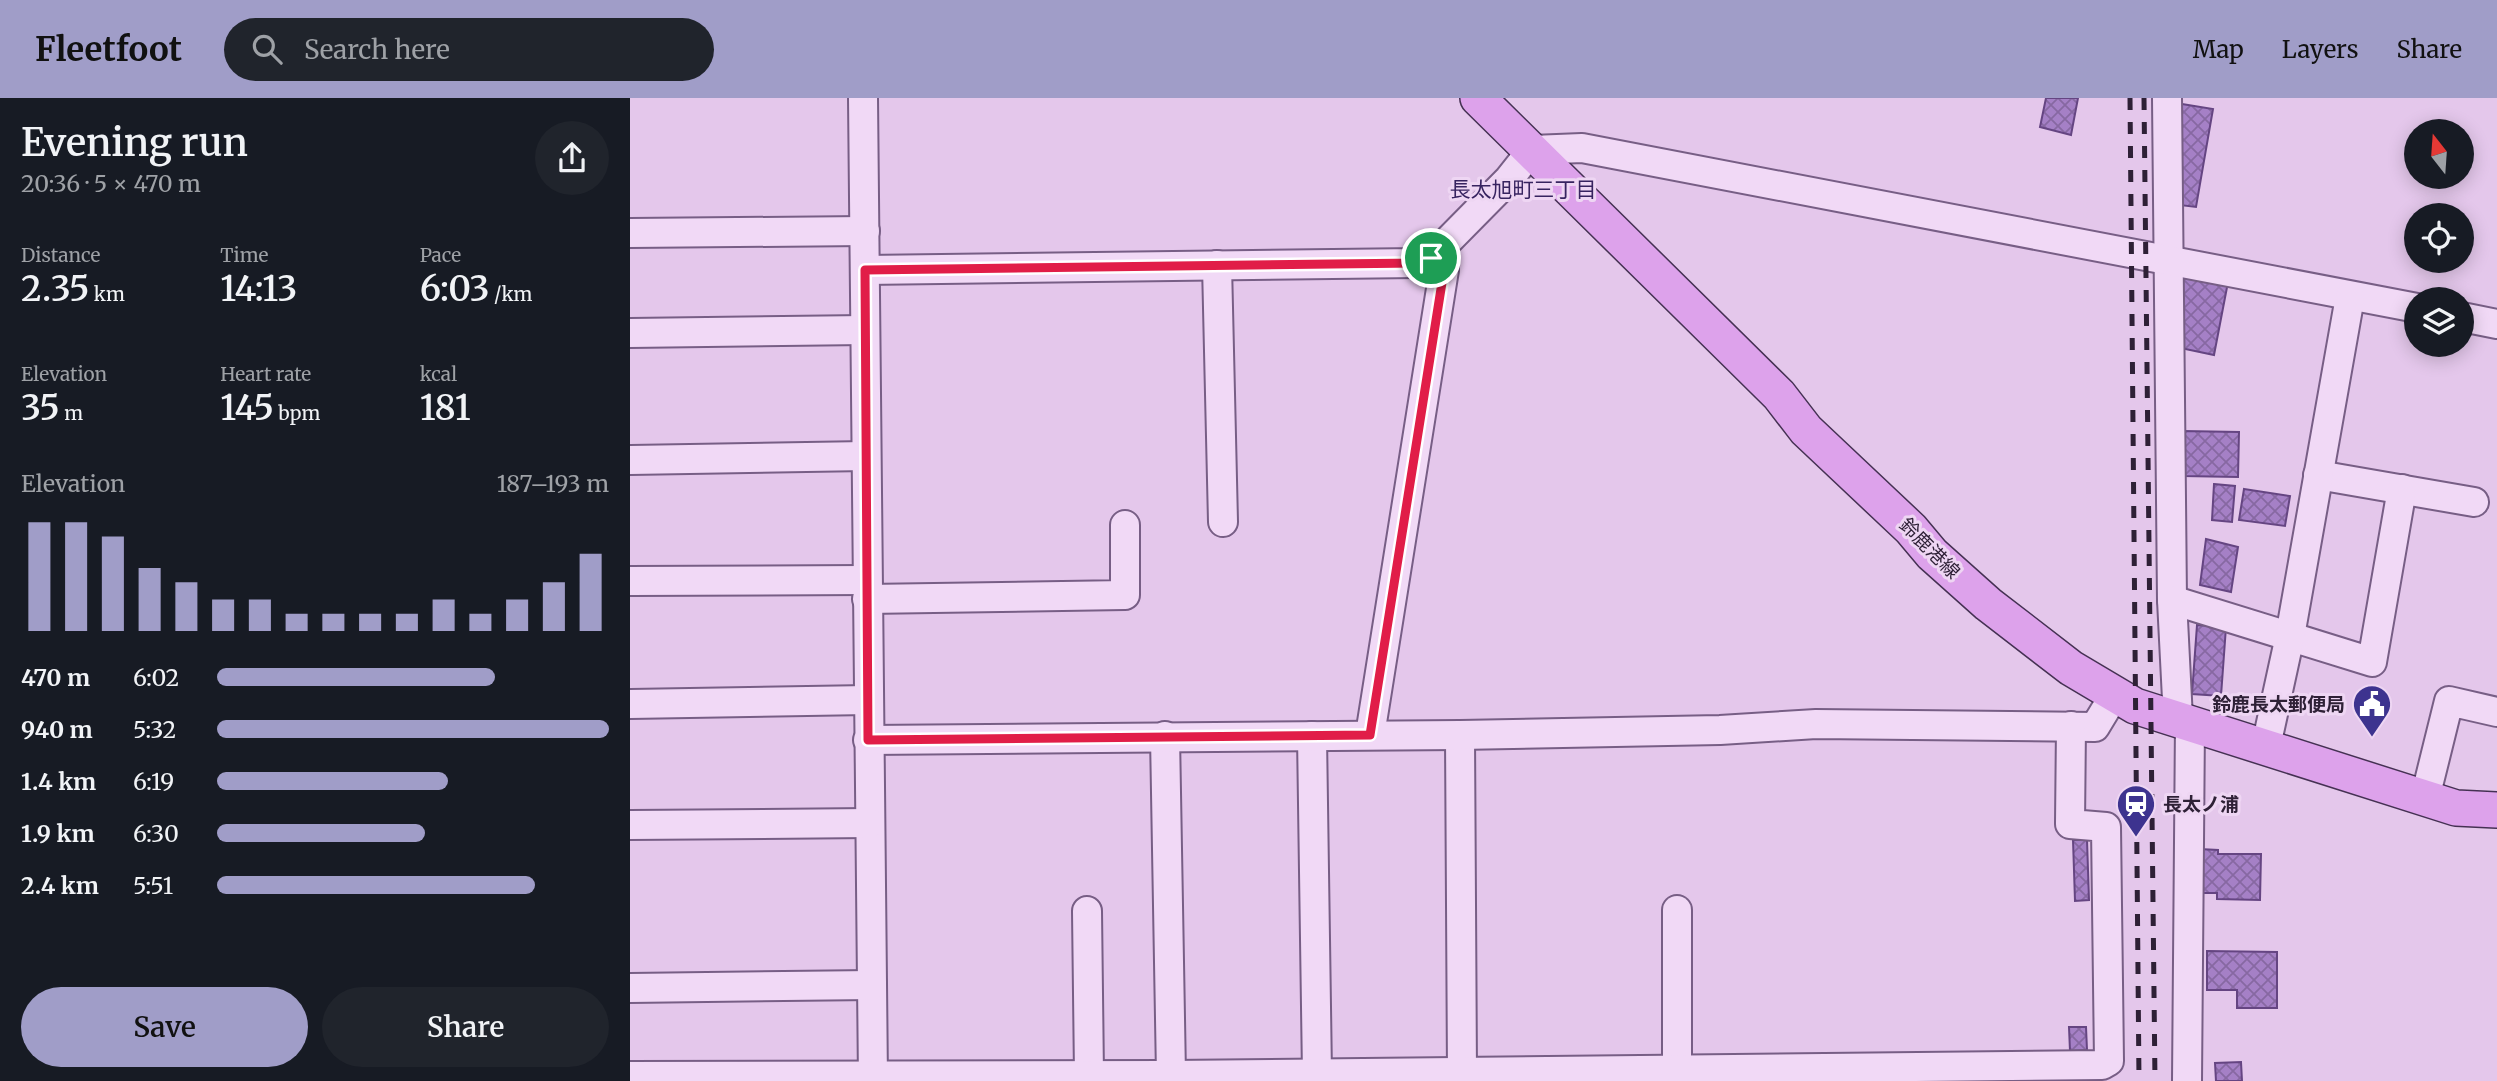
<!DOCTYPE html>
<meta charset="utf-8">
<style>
body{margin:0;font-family:Merriweather,"Noto Sans JP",serif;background:#20242c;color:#f1f3f6;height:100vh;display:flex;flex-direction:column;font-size:26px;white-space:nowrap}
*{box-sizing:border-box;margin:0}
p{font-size:23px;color:#9ea1a6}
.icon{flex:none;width:38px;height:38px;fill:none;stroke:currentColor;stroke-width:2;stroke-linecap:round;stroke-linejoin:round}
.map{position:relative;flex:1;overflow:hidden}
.sheet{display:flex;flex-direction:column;background:#171b24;width:630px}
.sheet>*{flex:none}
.needle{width:46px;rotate:343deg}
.buttons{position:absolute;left:1774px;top:21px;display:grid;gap:14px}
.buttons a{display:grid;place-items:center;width:70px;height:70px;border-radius:50%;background:#171b24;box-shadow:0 4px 18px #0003;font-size:35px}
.pin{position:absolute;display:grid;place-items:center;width:60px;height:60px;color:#fff;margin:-30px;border:4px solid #fff;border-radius:50%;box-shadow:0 2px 7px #0007}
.round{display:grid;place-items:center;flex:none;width:74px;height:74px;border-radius:37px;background:#20242c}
.head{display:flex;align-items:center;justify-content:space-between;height:119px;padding:0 21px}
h1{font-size:38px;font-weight:600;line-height:52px}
.stats{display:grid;grid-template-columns:repeat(3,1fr);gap:10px;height:119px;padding:7px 21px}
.stats div{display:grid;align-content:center}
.stats b{font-size:35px;font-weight:600}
.stats small{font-size:19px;font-weight:400}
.stats p{font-size:19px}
.chart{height:196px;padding:14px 21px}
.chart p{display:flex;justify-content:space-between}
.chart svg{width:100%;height:126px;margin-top:7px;stroke:#a09dc8;stroke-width:6}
.button{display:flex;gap:14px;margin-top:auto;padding:14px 21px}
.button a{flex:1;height:80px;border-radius:42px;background:#a09dc8;color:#111;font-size:28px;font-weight:600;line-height:80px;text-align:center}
.button a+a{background:#20242c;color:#f1f3f6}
ul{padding:0 21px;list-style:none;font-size:23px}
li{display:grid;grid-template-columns:112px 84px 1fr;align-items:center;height:52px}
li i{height:18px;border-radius:9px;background:#a09dc8}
header{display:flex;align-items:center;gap:42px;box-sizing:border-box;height:98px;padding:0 35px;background:#a09dc8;color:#111}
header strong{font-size:33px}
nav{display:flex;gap:38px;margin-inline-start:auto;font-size:24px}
.search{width:490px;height:63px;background:#20242c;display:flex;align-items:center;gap:18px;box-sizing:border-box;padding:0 24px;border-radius:38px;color:#9ea1a6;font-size:26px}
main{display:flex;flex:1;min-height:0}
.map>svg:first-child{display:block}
.building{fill:url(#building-cross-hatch);stroke:#654582;stroke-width:2}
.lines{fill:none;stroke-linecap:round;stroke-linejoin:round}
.minor-casing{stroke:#775e85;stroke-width:32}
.major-casing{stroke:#453153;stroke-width:38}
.minor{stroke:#f1d9f6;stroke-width:28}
.major{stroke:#dda2eb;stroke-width:35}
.rail{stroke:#2e2036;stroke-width:5;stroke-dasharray:12 12;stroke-linecap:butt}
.route-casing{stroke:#fff;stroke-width:14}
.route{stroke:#e11d48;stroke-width:9}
.labels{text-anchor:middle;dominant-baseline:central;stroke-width:6;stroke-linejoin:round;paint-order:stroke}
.street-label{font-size:19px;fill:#2e2036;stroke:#eed6f3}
.poi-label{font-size:19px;font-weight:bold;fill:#2e2036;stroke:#eed6f3;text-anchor:end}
.neighbourhood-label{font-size:21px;fill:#372360;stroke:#eed6f3}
</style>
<header>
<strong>Fleetfoot</strong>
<div class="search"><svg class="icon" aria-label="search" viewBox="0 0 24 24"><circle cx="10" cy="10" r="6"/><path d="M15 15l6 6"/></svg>Search here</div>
<nav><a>Map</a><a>Layers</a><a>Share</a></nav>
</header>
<main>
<section class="sheet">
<div class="head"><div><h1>Evening run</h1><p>20:36 · 5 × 470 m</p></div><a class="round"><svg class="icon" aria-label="share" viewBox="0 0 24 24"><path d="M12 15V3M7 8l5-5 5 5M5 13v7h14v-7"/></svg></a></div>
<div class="stats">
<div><p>Distance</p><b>2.35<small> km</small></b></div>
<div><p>Time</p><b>14:13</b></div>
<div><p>Pace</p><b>6:03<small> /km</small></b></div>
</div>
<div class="stats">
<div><p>Elevation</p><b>35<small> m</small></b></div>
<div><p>Heart rate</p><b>145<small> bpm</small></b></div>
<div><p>kcal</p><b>181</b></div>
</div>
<div class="chart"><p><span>Elevation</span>187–193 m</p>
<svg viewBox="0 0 160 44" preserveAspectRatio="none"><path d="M5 44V6M15 44V6M25 44V11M35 44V22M45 44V27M55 44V33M65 44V33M75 44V38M85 44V38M95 44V38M105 44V38M115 44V33M125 44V38M135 44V33M145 44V27M155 44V17"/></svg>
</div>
<ul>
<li><b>470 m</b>6:02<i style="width:71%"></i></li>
<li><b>940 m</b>5:32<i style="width:100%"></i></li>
<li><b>1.4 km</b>6:19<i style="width:59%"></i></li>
<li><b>1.9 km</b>6:30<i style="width:53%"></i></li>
<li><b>2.4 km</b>5:51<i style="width:81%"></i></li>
</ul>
<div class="button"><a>Save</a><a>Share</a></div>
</section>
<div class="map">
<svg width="1867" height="983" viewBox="0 0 1867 983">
<defs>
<pattern id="building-cross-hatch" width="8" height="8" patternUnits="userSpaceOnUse" patternTransform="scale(1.75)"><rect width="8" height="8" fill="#a580c6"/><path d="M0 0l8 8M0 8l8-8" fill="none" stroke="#8768a2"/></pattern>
</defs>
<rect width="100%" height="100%" fill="#e4c7eb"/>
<!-- building -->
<g class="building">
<polygon points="1416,0 1448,0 1441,37 1410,29"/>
<polygon points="1552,6 1583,11 1566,109 1541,106"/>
<polygon points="1546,177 1598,184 1584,257 1541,248"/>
<polygon points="1553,333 1609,334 1608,379 1553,378"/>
<polygon points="1584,386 1605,388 1602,424 1582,422"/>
<polygon points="1614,391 1660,398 1655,428 1609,422"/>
<polygon points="1576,441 1608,449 1601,494 1570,487"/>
<polygon points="1567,527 1596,529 1591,598 1562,596"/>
<polygon points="1443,742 1457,742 1459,802 1445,803"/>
<polygon points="1569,751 1588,752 1588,756 1631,756 1630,802 1587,801 1587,795 1568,795"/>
<polygon points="1577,853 1647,854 1647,910 1607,910 1607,892 1577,892"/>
<polygon points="1439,929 1456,929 1457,952 1440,953"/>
<polygon points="1611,964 1612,983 1586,983 1585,965"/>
</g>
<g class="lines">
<!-- minor casing -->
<g class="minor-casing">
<g id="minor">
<polyline points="233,0 243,983"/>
<polyline points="1537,0 1542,502 1548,621"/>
<polyline points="0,135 235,133"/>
<polyline points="587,167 593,424"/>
<polyline points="235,172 787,165 801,160"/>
<polyline points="1832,219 1867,226"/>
<polyline points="0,235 235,232"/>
<polyline points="0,362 236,358"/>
<polyline points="1688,377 1844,404"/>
<polyline points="0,483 236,482"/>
<polyline points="237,501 495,497 495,427"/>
<polyline points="1542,502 1742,564 1772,391"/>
<polyline points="0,606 238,602"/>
<polyline points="740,637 814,172 801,160 879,81 902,52 952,50 1787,210"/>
<polyline points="830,637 832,975"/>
<polyline points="535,638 541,977"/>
<polyline points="682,638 687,976"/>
<polyline points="238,642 830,637 1090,632 1186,626 1465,629 1485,596"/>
<polyline points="1636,648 1660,538 1720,199"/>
<polyline points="1795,700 1819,603 1867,614"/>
<polyline points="0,727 240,725"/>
<polyline points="1047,812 1047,972"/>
<polyline points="457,813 459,977"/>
<polyline points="0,890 242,887"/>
<polyline points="0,978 541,977 1472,967 1479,963 1476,729 1440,726 1441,628"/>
<polyline points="1557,983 1560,625"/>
</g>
</g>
<!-- major casing -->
<g class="major-casing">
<polyline id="major" points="848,0 1149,297 1176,332 1281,431 1302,456 1358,506 1441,570 1505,608 1826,710 1867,712"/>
</g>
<!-- minor -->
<use href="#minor" class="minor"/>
<!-- major -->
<use href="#major" class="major"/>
<!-- rail -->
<g class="rail">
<polyline points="1500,0 1509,983"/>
<polyline points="1514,0 1525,983"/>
</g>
</g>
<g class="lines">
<!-- route casing -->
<g class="route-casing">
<polygon id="route" points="801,160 814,172 740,637 238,642 235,172 787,165"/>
</g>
<!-- route -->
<use href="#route" class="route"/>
</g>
<!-- icons -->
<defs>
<g id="civic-pin" transform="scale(2.0125)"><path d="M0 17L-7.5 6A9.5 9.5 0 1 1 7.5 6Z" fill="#3d338f" stroke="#eed6f3"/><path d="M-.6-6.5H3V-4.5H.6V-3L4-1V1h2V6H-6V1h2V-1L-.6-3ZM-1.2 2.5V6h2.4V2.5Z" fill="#fff"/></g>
<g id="station-pin" transform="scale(2.0125)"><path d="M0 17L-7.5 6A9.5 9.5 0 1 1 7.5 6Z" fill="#3d338f" stroke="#eed6f3"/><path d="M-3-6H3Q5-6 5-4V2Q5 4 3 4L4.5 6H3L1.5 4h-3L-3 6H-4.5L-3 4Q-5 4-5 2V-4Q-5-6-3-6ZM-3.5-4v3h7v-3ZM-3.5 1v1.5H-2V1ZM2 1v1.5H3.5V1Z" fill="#fff"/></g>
</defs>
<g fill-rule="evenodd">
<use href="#civic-pin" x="1742" y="606"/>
<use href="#station-pin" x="1506" y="706"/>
</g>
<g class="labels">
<!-- street labels -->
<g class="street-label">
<text transform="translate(1300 450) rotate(45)">鈴鹿港線</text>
</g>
<!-- poi labels -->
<g class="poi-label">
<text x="1715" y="606">鈴鹿長太郵便局</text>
<text x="1533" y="706" text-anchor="start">長太ノ浦</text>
</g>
<!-- neighbourhood labels -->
<g class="neighbourhood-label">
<text x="893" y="91">長太旭町三丁目</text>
</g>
</g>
</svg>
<div class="buttons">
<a><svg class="needle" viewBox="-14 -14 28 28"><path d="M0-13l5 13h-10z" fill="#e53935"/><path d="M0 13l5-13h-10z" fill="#9ea1a6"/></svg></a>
<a><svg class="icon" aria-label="locate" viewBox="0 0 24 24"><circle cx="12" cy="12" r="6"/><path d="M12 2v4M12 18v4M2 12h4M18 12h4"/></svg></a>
<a><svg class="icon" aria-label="layers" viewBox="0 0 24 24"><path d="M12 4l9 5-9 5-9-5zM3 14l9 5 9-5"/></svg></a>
</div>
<div class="pin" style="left:801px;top:160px;background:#1e9e55"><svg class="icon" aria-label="arrive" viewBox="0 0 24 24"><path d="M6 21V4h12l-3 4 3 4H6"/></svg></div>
</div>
</main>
